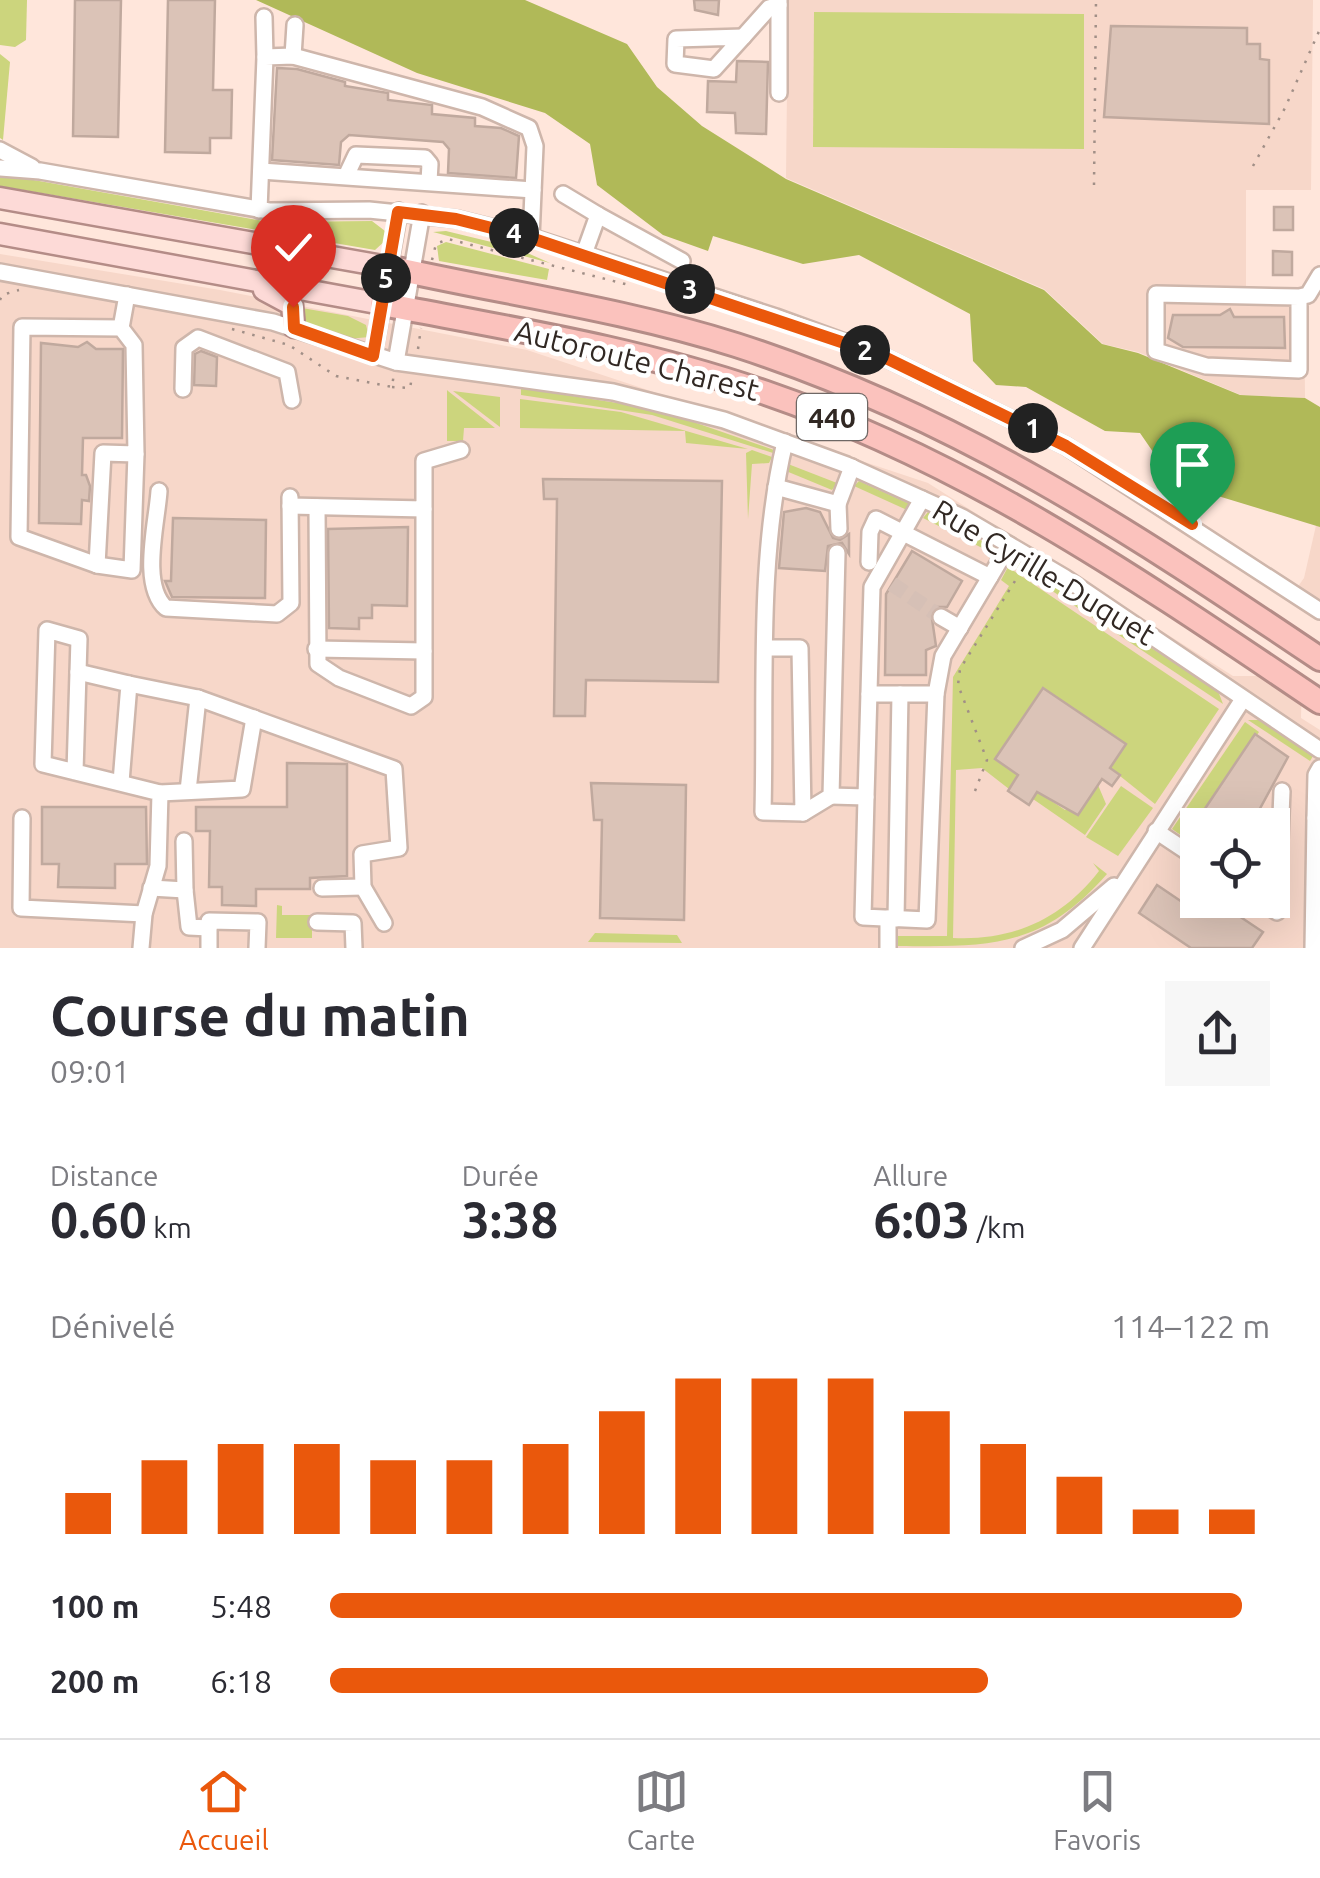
<!DOCTYPE html>
<html lang="fr">
<meta charset="utf-8">
<style>
body{margin:0;font-family:Ubuntu,sans-serif;background:#f7f7f7;color:#2b2b33;height:100vh;display:flex;flex-direction:column;font-size:38px;white-space:nowrap}
*{box-sizing:border-box;margin:0}
p{font-size:32px;color:#7c7c81}
.icon{flex:none;width:55px;height:55px;fill:none;stroke:currentColor;stroke-width:2;stroke-linecap:round;stroke-linejoin:round}
.map{position:relative;height:948px;overflow:hidden}
.sheet{display:flex;flex-direction:column;background:#fff;flex:1}
.sheet>*{flex:none}
.tools{position:absolute;left:1180px;top:808px;display:grid;gap:20px}
.tools a{display:grid;place-items:center;width:110px;height:110px;border-radius:0px;background:#fff;box-shadow:0 10px 40px #0002;font-size:50px}
.pin{position:absolute;display:grid;place-items:center;width:85px;height:85px;color:#fff;margin:-102px -42px;border-radius:50% 50% 50% 0;rotate:-45deg;box-shadow:0 0 10px #0007}
.pin .icon{rotate:45deg}
.km{position:absolute;width:50px;height:50px;margin:-25px;border-radius:50%;background:#222;color:#fff;font-size:28px;line-height:50px;text-align:center}
.round{display:grid;place-items:center;flex:none;width:105px;height:105px;border-radius:0px;background:#f7f7f7}
.overview{display:flex;align-items:center;justify-content:space-between;height:170px;padding:0 50px}
h1{font-size:55px;font-weight:700;line-height:75px}
.metrics{display:grid;grid-template-columns:repeat(3,1fr);gap:15px;height:170px;padding:10px 50px}
.metrics div{display:grid;align-content:center}
.metrics b{font-size:50px;font-weight:700}
.metrics small{font-size:28px;font-weight:400}
.metrics p{font-size:28px}
.chart{height:280px;padding:20px 50px}
.chart p{display:flex;justify-content:space-between}
.chart svg{width:100%;height:180px;margin-top:10px;stroke:#ea580c;stroke-width:6}
ul{padding:0 50px;list-style:none;font-size:32px}
li{display:grid;grid-template-columns:160px 120px 1fr;align-items:center;height:75px}
li i{height:25px;border-radius:12px;background:#ea580c}
.menu{display:flex;justify-content:space-around;align-items:center;height:140px;border-top:2px solid #e1e1e2;background:#fff;font-size:28px;color:#7c7c81}
.menu a{display:grid;justify-items:center;gap:5px}
.menu .on{color:#ea580c}
.map>svg:first-child{display:block}
.built{fill:#f7d7c9;fill-rule:evenodd}
.green{fill:#ccd57d}
.forest{fill:#b0b958}
.building{fill:#dbc3b7;stroke:#c0a99e;stroke-width:2.5}
.lines{fill:none;stroke-linecap:round;stroke-linejoin:round}
.minor-tunnel{stroke:#d6c0b6;stroke-width:15;stroke-dasharray:15 8;stroke-linecap:butt}
.minor-casing{stroke:#ceb6ab;stroke-width:20}
.major-casing{stroke:#b48c87;stroke-width:25}
.highway-casing{stroke:#b48c87;stroke-width:28}
.path{stroke:#a18f87;stroke-width:2.5;stroke-dasharray:2.5 8;stroke-linecap:butt}
.minor{stroke:#fff;stroke-width:15}
.major{stroke:#fddad7;stroke-width:20}
.highway{stroke:#fbc2bd;stroke-width:22}
.route-casing{stroke:#fff;stroke-width:20}
.route{stroke:#ea580c;stroke-width:12}
.labels{text-anchor:middle;dominant-baseline:central;stroke-width:9;stroke-linejoin:round;paint-order:stroke}
.shield{fill:#fff;stroke:#6f6865;stroke-width:2.5}
.shield-label{font-size:28px;font-weight:bold;fill:#312823}
.street-label{font-size:30px;fill:#312823;stroke:#fff}
</style>
<div class="map">
<svg width="1320" height="948" viewBox="0 0 1320 948">
<rect width="100%" height="100%" fill="#ffe6db"/>
<!-- built -->
<g class="built">
<polygon points="788,0 1313,0 1311,190 1246,190 1246,289 1304,291 1305,398 1241,395 1138,352 1103,344 1044,289 786,178"/>
<path d="M 0,254 L 220,290 L 527,350 L 928,483 L 1233,676 L 1302,676 L 1301,718 L 1320,730 L 1320,948 L 0,948 ZM 1198,825 L 1272,825 L 1272,900 L 1198,900 Z"/>
<polygon points="1320,508 1320,614 1292,595 1304,578"/>
</g>
<!-- green -->
<g class="green">
<polygon points="0,0 27,0 26,40 15,47 0,45"/>
<polygon points="814,12 1084,14 1084,149 813,147"/>
<polygon points="0,54 10,62 3,140 0,138"/>
<polygon points="0,174 269,222 372,221 385,231 386,240 375,250 0,186"/>
<polygon points="446,231 516,248 550,263 433,232"/>
<polygon points="446,242 549,269 547,280 439,261 437,246"/>
<polygon points="302,308 348,316 366,325 369,337 348,339 304,327"/>
<polygon points="521,388 656,409 774,450 773,453 652,415 521,395"/>
<polygon points="447,390 448,391 495,428 464,428 463,441 447,441"/>
<polygon points="453,391 500,397 500,427"/>
<polygon points="520,399 621,412 748,449 686,443 685,431 520,428"/>
<polygon points="752,450 772,457 769,463 752,464 748,519 746,453"/>
<polygon points="788,464 837,483 832,490 786,471"/>
<polygon points="859,481 910,504 907,510 854,486"/>
<polygon points="928,512 995,548 995,549 992,553 923,518"/>
<polygon points="1014,559 1218,691 1223,704 1010,563"/>
<path d="M 1008,567 L 1219,709 L 1155,804 L 1110,768 L 1125,743 L 1042,688 L 995,759 L 1018,775 L 1009,789 L 982,768 L 956,770 L 953,938 C 1013,941 1062,919 1099,871 L 1093,863 L 1107,874 C 1042,948 990,947 898,946 L 898,936 L 947,936 L 953,677 L 1009,586 L 1001,580 Z"/>
<polygon points="1248,720 1260,720 1313,756 1310,761"/>
<polygon points="1245,722 1259,732 1185,838 1172,829"/>
<polygon points="1098,785 1106,804 1085,835 1033,799 1038,792 1065,810"/>
<polygon points="1121,786 1153,808 1118,856 1086,837"/>
<polygon points="277,905 282,906 282,915 312,915 312,938 276,938"/>
<polygon points="595,933 677,935 682,943 588,942"/>
</g>
<!-- forest -->
<polygon class="forest" points="256,0 525,0 627,44 657,87 702,126 786,179 1044,290 1102,344 1138,353 1240,395 1305,398 1320,407 1320,527 1218,496 1160,462 1140,433 1105,431 1026,387 996,385 973,361 970,314 859,255 803,264 713,236 708,251 663,235 597,185 590,144 545,113 417,73"/>
<!-- building -->
<g class="building">
<polygon points="75,0 121,0 118,137 73,136"/>
<polygon points="168,0 215,0 213,90 232,90 231,138 210,138 210,153 165,152"/>
<polygon points="694,0 719,0 718,15 695,10"/>
<polygon points="1111,26 1247,28 1247,44 1260,44 1260,59 1269,60 1269,124 1104,117"/>
<polygon points="737,61 768,62 766,134 736,133 735,113 707,112 708,81 736,82"/>
<polygon points="277,68 297,69 345,82 345,86 388,93 388,100 432,105 432,114 475,118 475,126 501,128 519,136 516,178 448,173 449,149 443,142 349,135 341,142 339,165 272,160"/>
<rect x="1274" y="207" width="19" height="23"/>
<polygon points="1273,251 1292,252 1292,275 1273,275"/>
<polygon points="1230,309 1234,317 1284,317 1285,348 1183,347 1168,338 1173,315 1220,315"/>
<polygon points="87,342 96,349 123,349 122,438 83,438 82,475 86,475 90,486 89,501 82,500 81,524 39,523 41,343 78,347"/>
<polygon points="201,351 217,357 216,386 194,385 195,354"/>
<polygon points="543,479 722,481 718,682 586,680 585,716 554,716 557,499 544,499"/>
<polygon points="806,508 820,512 833,538 840,540 849,534 849,554 842,543 828,546 825,571 779,568 784,512"/>
<polygon points="173,518 266,520 265,598 172,597 165,581 171,581"/>
<polygon points="408,527 407,606 372,605 372,618 359,618 359,629 329,628 328,529"/>
<polygon points="912,551 962,581 947,607 936,607 931,612 936,646 926,650 926,675 885,675 886,594"/>
<polygon points="1043,688 1126,744 1110,768 1120,775 1112,786 1102,779 1078,815 1037,792 1029,805 1008,791 1018,775 995,759"/>
<polygon points="1255,734 1288,757 1251,825 1198,825 1198,845 1186,837"/>
<polygon points="287,763 347,764 347,876 310,878 310,889 256,889 256,906 222,905 222,887 209,887 210,831 196,831 196,807 287,807"/>
<polygon points="591,783 686,785 684,920 600,918 602,820 594,820"/>
<polygon points="42,807 146,807 147,864 115,864 115,888 58,887 59,864 42,864"/>
<polygon points="1157,885 1191,908 1196,900 1215,900 1263,932 1252,948 1191,948 1139,913"/>
</g>
<g class="lines">
<!-- minor-tunnel -->
<polyline class="minor-tunnel" points="892,584 941,617"/>
<!-- minor casing -->
<g class="minor-casing">
<g id="minor">
<polyline points="264,17 265,57"/>
<polygon points="743,37 714,69 675,64 676,39"/>
<polyline points="743,37 769,8 779,5"/>
<polyline points="293,56 295,25"/>
<polyline points="779,93 779,0"/>
<polyline points="0,150 32,167"/>
<polyline points="0,168 40,171 269,211 369,210 457,219 534,238 776,317 880,355 1066,446 1320,611"/>
<polyline points="261,171 533,190"/>
<polyline points="347,174 356,155 425,158 430,164 429,181"/>
<polyline points="563,194 598,215 584,254"/>
<polyline points="259,210 265,57 293,56 482,107 529,128 535,146 531,238"/>
<polyline points="598,215 682,261"/>
<polyline points="0,272 273,322 396,362 613,392 724,420 847,465 962,517 1064,577 1320,750"/>
<polyline points="1299,297 1299,370 1206,366 1156,351 1156,294 1299,297 1308,295 1320,275"/>
<polyline points="121,328 134,345 136,454 103,453 97,565 19,537 22,327 121,328 127,295"/>
<polyline points="373,356 399,211"/>
<polyline points="396,362 422,213"/>
<polyline points="183,389 184,348 198,338 287,372 292,400"/>
<polyline points="776,487 838,504 852,467"/>
<path d="M 159,491 C 157,523 140,585 166,608 L 277,614 L 291,603 L 290,497"/>
<polyline points="838,504 839,529"/>
<polyline points="290,506 424,509 424,461 461,450"/>
<polyline points="317,507 318,664 339,678 411,706 424,697 424,509"/>
<polyline points="869,562 870,532 876,519 990,577 1009,545"/>
<polyline points="97,565 132,570 136,454"/>
<polyline points="941,617 960,628"/>
<path d="M 767,648 L 800,648 L 803,813 L 763,812 C 766,693 757,558 785,442"/>
<polyline points="316,649 424,651"/>
<polyline points="78,672 129,684 121,782"/>
<polyline points="129,684 198,698 394,769 399,848 362,854 363,887 384,923"/>
<polyline points="869,694 936,694 943,656 990,577"/>
<polyline points="1320,768 1316,775 1315,818 1320,819"/>
<polyline points="75,772 79,639 47,630 43,764 160,793 158,866 144,914 141,948"/>
<polyline points="188,791 198,698"/>
<polyline points="160,793 242,789 254,718"/>
<polyline points="831,796 866,797 872,587 922,499"/>
<polyline points="866,797 863,917 927,920 936,694"/>
<polyline points="803,813 831,796 837,553"/>
<polyline points="22,818 21,908 144,914"/>
<polyline points="1156,831 1198,859"/>
<polyline points="151,888 185,890 184,841"/>
<polyline points="322,888 363,887"/>
<polyline points="185,890 189,927 209,928"/>
<polyline points="1259,900 1277,912 1282,791"/>
<polyline points="888,918 888,948"/>
<polyline points="896,919 900,694"/>
<polyline points="317,922 353,923 354,948"/>
<polyline points="209,948 209,921 258,922 257,948"/>
<polyline points="1023,948 1062,930 1114,886"/>
<polyline points="1082,948 1243,699"/>
<polyline points="1313,948 1315,818"/>
</g>
</g>
<!-- major casing -->
<g class="major-casing">
<g id="major">
<polyline points="0,198 388,267"/>
<polyline points="0,234 382,304"/>
<polyline points="264,290 292,305 294,327"/>
</g>
</g>
<!-- highway casing -->
<g class="highway-casing">
<g id="highway">
<path d="M 388,267 C 504,293 622,309 736,345 C 957,416 1130,531 1320,659"/>
<path d="M 382,304 C 512,329 640,349 766,393 C 970,463 1142,582 1320,702"/>
</g>
</g>
<!-- path -->
<g class="path">
<polyline points="1253,166 1285,108 1320,29"/>
<polyline points="1094,185 1096,0"/>
<polyline points="432,260 436,244 448,239 633,286"/>
<polyline points="0,300 2,295 19,290"/>
<polyline points="232,329 289,345 336,376 392,387 394,373"/>
<polyline points="418,349 421,328"/>
<polyline points="392,387 410,388 412,377"/>
<polyline points="975,791 987,760 958,685 960,669 1020,573"/>
</g>
<!-- minor -->
<use href="#minor" class="minor"/>
<!-- major -->
<use href="#major" class="major"/>
<!-- highway -->
<use href="#highway" class="highway"/>
</g>
<g class="lines">
<!-- route casing -->
<g class="route-casing">
<polyline id="route" points="293,307 294,328 373,356 398,212 456,219 531,238 880,355 1066,446 1192,524"/>
</g>
<!-- route -->
<use href="#route" class="route"/>
</g>
<g class="labels">
<!-- shield labels -->
<rect class="shield" x="797" y="394" width="70" height="46" rx="8"/>
<g class="shield-label">
<text x="832" y="417">440</text>
</g>
<!-- street labels -->
<g class="street-label">
<text transform="translate(637 360) rotate(14)">Autoroute Charest</text>
<text transform="translate(1044 572) rotate(31)">Rue Cyrille-Duquet</text>
</g>
</g>
</svg>
<div class="tools">
<a><svg class="icon" aria-label="locate" viewBox="0 0 24 24"><circle cx="12" cy="12" r="6"/><path d="M12 2v4M12 18v4M2 12h4M18 12h4"/></svg></a>
</div>
<div class="pin" style="left:1192px;top:524px;background:#1e9e55"><svg class="icon" aria-label="arrive" viewBox="0 0 24 24"><path d="M6 21V4h12l-3 4 3 4H6"/></svg></div>
<div class="pin" style="left:293px;top:307px;background:#d93025"><svg class="icon" aria-label="check" viewBox="0 0 24 24"><path d="M5 12l5 5 9-10"/></svg></div>
<b class="km" style="left:1033px;top:428px">1</b>
<b class="km" style="left:865px;top:350px">2</b>
<b class="km" style="left:690px;top:289px">3</b>
<b class="km" style="left:514px;top:233px">4</b>
<b class="km" style="left:386px;top:278px">5</b>
</div>
<section class="sheet">
<div class="overview"><div><h1>Course du matin</h1><p>09:01</p></div><a class="round"><svg class="icon" aria-label="share" viewBox="0 0 24 24"><path d="M12 15V3M7 8l5-5 5 5M5 13v7h14v-7"/></svg></a></div>
<div class="metrics">
<div><p>Distance</p><b>0.60<small> km</small></b></div>
<div><p>Durée</p><b>3:38</b></div>
<div><p>Allure</p><b>6:03<small> /km</small></b></div>
</div>
<div class="chart"><p><span>Dénivelé</span>114–122 m</p>
<svg viewBox="0 0 160 44" preserveAspectRatio="none"><path d="M5 44V34M15 44V26M25 44V22M35 44V22M45 44V26M55 44V26M65 44V22M75 44V14M85 44V6M95 44V6M105 44V6M115 44V14M125 44V22M135 44V30M145 44V38M155 44V38"/></svg>
</div>
<ul>
<li><b>100 m</b>5:48<i style="width:97%"></i></li>
<li><b>200 m</b>6:18<i style="width:70%"></i></li>
</ul>
</section>
<nav class="menu">
<a class="on"><svg class="icon" aria-label="home" viewBox="0 0 24 24"><path d="M3 11l9-7 9 7M6 9v11h12V9"/></svg>Accueil</a>
<a><svg class="icon" aria-label="map" viewBox="0 0 24 24"><path d="M3 6l6-2 6 2 6-2v14l-6 2-6-2-6 2zM9 4v14M15 6v14"/></svg>Carte</a>
<a><svg class="icon" aria-label="saved" viewBox="0 0 24 24"><path d="M7 4h10v16l-5-4-5 4z"/></svg>Favoris</a>
</nav>
